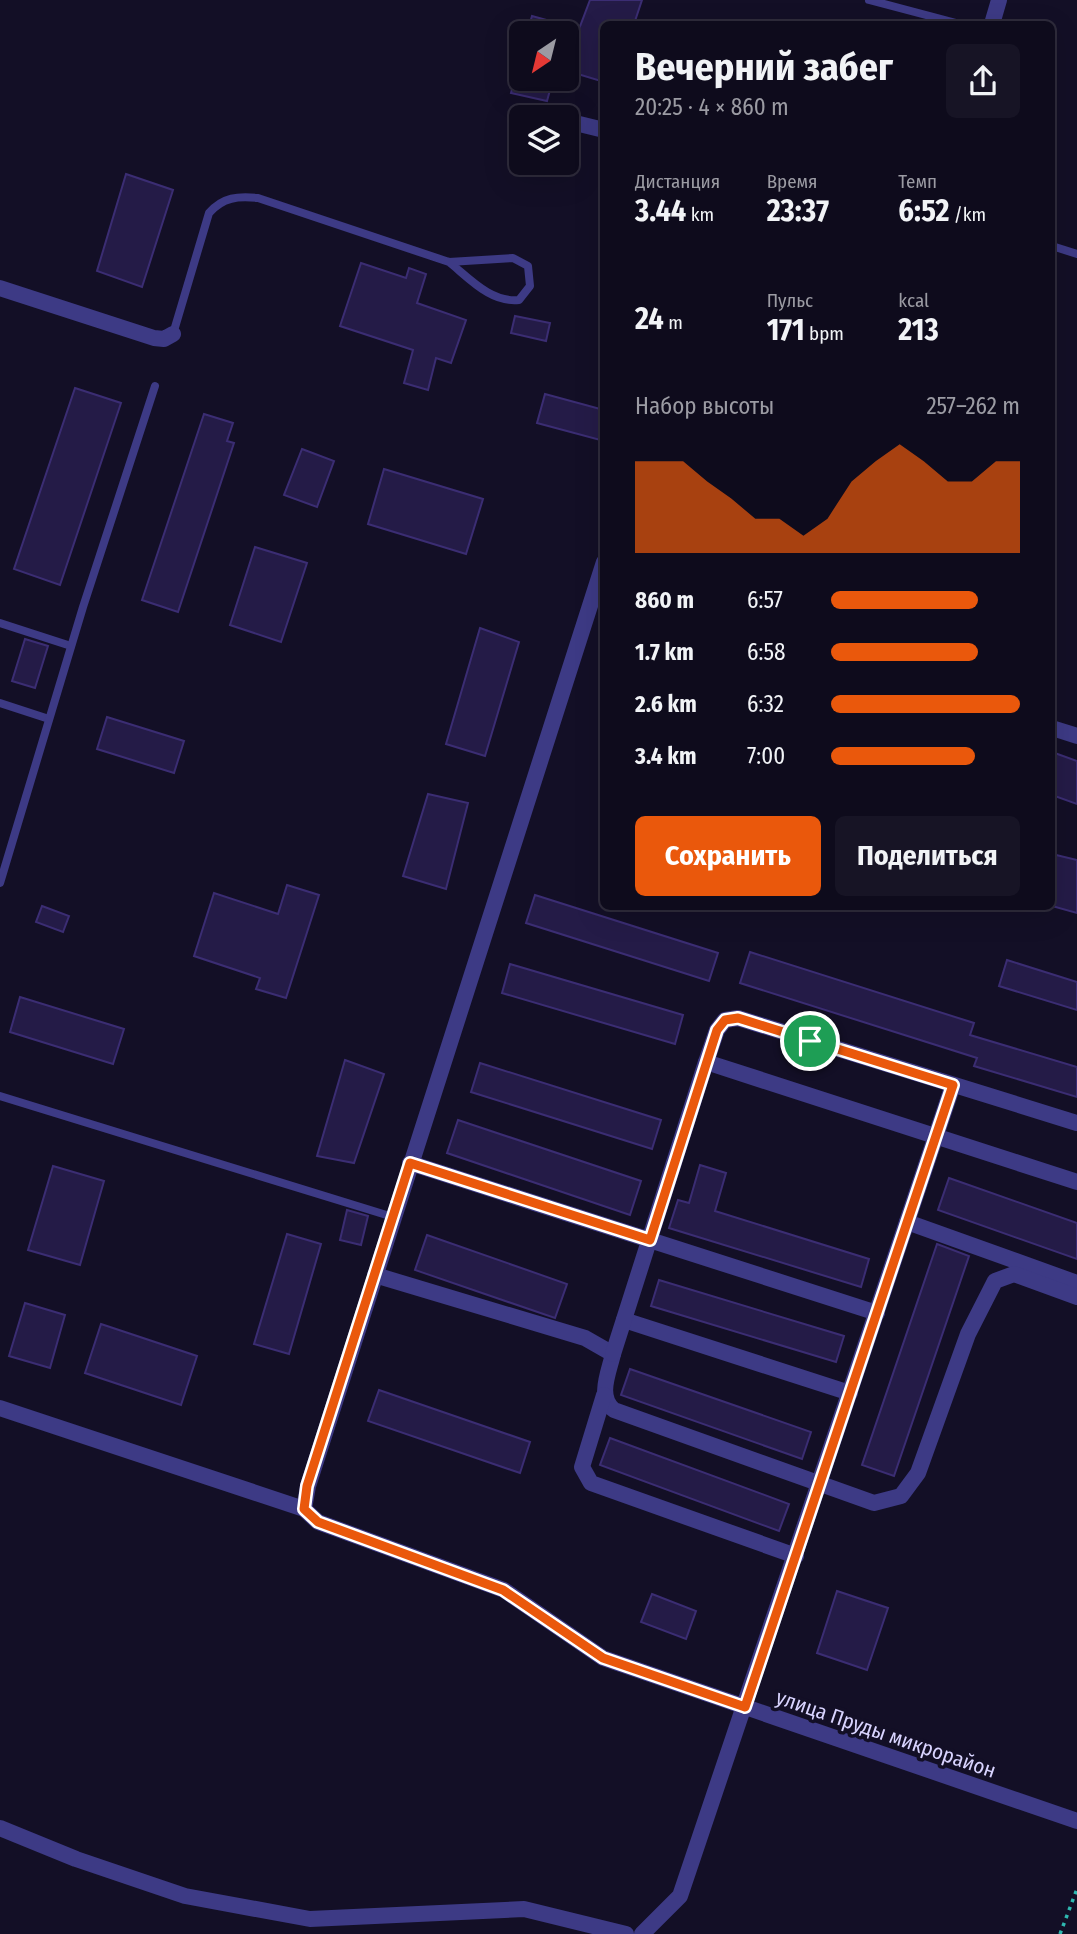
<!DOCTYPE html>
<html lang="ru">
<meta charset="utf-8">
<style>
body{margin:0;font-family:"Fira Sans Condensed",sans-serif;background:#171425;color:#f1f3f6;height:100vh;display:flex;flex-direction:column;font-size:26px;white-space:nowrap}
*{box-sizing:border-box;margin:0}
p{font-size:23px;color:#9b9ba3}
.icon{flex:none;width:38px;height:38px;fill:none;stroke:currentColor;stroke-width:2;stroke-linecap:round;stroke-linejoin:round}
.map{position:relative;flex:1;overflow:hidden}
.drawer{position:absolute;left:600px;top:21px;width:455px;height:889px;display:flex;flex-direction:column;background:#0e0b1c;border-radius:10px;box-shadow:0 7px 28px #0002,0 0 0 2px #2e2b3b}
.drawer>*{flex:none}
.needle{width:46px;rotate:215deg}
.tools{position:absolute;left:509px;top:21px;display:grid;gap:14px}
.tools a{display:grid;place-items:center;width:70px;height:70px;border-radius:10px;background:#0e0b1c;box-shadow:0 7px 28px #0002,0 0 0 2px #2e2b3b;font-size:35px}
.pin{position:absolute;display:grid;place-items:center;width:60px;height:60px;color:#fff;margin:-30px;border:4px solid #fff;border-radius:50%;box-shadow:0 2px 7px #0007}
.round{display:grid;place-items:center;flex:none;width:74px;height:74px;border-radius:10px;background:#171425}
.summary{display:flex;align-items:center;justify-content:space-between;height:119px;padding:0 35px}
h1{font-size:38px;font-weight:700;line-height:52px}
.figures{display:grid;grid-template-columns:repeat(3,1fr);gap:10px;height:119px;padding:7px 35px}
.figures div{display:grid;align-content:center}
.figures b{font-size:30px;font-weight:700}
.figures small{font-size:19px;font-weight:400}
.figures p{font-size:19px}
.chart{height:196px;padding:14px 35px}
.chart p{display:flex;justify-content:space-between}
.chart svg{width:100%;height:126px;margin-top:7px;fill:#ea580c;opacity:.7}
.cta{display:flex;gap:14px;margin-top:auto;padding:14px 35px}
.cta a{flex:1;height:80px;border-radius:10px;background:#ea580c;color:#fff;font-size:28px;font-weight:700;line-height:80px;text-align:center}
.cta a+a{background:#171425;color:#f1f3f6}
ul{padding:0 35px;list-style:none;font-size:23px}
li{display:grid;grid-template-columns:112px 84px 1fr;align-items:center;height:52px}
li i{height:18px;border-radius:9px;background:#ea580c}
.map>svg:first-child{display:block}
.building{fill:#241b47;stroke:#3b2d73;stroke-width:2}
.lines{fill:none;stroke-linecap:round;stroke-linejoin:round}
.path{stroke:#2fb8b0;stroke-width:3.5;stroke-dasharray:3.5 5;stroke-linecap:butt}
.service{stroke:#3d3a85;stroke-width:8}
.minor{stroke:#3d3a85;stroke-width:16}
.route-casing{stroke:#fff;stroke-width:14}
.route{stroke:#ea580c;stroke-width:9}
.labels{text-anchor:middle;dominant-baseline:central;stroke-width:7;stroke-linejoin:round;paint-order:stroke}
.street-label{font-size:21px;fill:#d9d4ff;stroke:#130f26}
</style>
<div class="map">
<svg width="1077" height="1934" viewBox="0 0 1077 1934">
<rect width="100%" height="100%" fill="#130f26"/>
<!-- building -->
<g class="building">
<polygon points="590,0 642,0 634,24 604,24 604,82 568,71 577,33 527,33 532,16 579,29"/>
<polygon points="515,79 553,79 547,101 511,93"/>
<polygon points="126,174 173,190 142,287 97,271"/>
<polygon points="361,263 406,278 409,268 426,274 417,303 466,320 451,363 436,358 428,390 404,383 413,350 340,326"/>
<polygon points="515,316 550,323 546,341 511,333"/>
<polygon points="75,388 121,403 60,585 14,569"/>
<polygon points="545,394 604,410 604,441 537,423"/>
<polygon points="204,414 233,423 227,441 234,443 178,612 142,600"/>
<polygon points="302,449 334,461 317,507 284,495"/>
<polygon points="384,469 483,499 466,554 368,524"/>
<polygon points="255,547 307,563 281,642 230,625"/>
<polygon points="480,628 519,642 485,756 446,744"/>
<polygon points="25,639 48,646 35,688 12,681"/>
<polygon points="107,717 184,741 174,773 97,749"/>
<polygon points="1052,752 1077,761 1077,804 1052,795"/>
<polygon points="428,794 468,803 446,889 403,876"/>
<polygon points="1052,854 1077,860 1077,913 1052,906"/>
<polygon points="287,885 319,895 286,998 256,989 260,978 194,956 214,893 278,914"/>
<polygon points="535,895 718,953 709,981 526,923"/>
<polygon points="42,906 69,916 63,932 36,922"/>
<polygon points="750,952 974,1023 970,1035 1077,1067 1077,1097 974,1066 977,1058 740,983"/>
<polygon points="1007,960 1077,982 1077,1010 999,986"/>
<polygon points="510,964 683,1015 675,1044 502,993"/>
<polygon points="20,997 124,1029 113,1064 10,1032"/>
<polygon points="345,1060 384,1074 354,1163 317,1156"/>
<polygon points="480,1063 661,1120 652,1149 471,1092"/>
<polygon points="458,1120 641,1181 630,1215 447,1153"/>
<polygon points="700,1165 726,1173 715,1211 869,1259 861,1287 669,1228 678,1200 689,1203"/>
<polygon points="53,1166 104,1181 80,1265 28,1250"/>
<polygon points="949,1178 1077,1223 1077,1259 938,1210"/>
<polygon points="347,1210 368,1216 361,1245 340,1240"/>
<polygon points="287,1234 321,1244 289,1354 254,1344"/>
<polygon points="427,1235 567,1284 555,1318 415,1270"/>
<polygon points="937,1244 969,1256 894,1476 862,1465"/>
<polygon points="659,1280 844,1336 836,1362 651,1306"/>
<polygon points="25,1303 65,1315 50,1368 9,1356"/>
<polygon points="101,1324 197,1356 181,1405 85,1373"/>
<polygon points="630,1369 811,1432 802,1459 621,1395"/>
<polygon points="379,1390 530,1442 520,1473 368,1421"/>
<polygon points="610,1438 789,1504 779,1531 600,1465"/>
<polygon points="837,1591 888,1608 867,1670 817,1653"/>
<polygon points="652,1594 696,1611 686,1639 641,1622"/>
</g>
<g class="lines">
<!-- path -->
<polyline class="path" points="1060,1934 1077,1889"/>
<!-- service -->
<g class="service">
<polyline points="869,0 960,24"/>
<polyline points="1052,246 1077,254"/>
<path d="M 173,334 L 209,213 C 223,197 238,196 258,198 L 449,262 L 513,258 L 528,266 L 530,286 L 519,300 C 491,303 470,279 449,262"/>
<polyline points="0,623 71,646"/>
<polyline points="0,703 49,719"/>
<polyline points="0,883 83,607 155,386"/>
<polyline points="0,1096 393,1217"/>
</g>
<!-- minor -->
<g class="minor">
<polyline points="992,24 999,0"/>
<polyline points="540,115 551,117"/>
<polyline points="567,121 604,130"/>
<polyline points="0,288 154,338 164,339 173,334"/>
<polyline points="1052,728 1077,736"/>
<polyline points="706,1062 1077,1182"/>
<polyline points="410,1163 877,1313"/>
<polyline points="907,1222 1077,1283"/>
<path d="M 375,1275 L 585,1338 L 613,1354 C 609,1372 597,1397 614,1410 L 874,1503 L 901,1496 L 918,1473 L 968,1334 L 995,1281 L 1014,1274 L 1077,1297"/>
<polyline points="624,1320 850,1393"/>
<polyline points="613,1354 706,1062 717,1030 725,1020 738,1018 1077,1123"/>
<polyline points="604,1395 582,1467 591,1483 796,1556"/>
<polyline points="0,1408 304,1509 318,1522 504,1590 603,1658 1077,1821"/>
<polyline points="304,1509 308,1486 604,562"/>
<polyline points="0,1828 76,1859 185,1896 310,1919 524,1909 626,1934"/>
<polyline points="642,1934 680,1896 953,1085"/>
</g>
</g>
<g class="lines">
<!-- route casing -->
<g class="route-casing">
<polygon id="route" points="738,1018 953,1085 745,1707 603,1658 503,1590 318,1522 304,1509 307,1486 410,1163 650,1240 717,1030 725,1020"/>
</g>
<!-- route -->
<use href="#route" class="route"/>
</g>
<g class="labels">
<!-- street labels -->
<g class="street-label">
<text transform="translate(886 1734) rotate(19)">улица Пруды микрорайон</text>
</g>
</g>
</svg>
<div class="tools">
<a><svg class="needle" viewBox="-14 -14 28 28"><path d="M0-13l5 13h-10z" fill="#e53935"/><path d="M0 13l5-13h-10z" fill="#9b9ba3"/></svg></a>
<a><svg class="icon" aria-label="layers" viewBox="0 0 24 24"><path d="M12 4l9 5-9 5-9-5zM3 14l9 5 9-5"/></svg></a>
</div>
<div class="pin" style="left:810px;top:1041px;background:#1e9e55"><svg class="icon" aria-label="arrive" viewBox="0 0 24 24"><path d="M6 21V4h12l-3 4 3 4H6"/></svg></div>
<section class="drawer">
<div class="summary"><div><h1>Вечерний забег</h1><p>20:25 · 4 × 860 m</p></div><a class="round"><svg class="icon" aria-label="share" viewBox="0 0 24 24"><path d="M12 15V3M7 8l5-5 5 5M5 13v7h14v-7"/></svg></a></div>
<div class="figures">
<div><p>Дистанция</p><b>3.44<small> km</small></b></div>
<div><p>Время</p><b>23:37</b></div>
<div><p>Темп</p><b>6:52<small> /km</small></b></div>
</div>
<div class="figures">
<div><b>24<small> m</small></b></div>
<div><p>Пульс</p><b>171<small> bpm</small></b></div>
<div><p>kcal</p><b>213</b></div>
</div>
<div class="chart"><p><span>Набор высоты</span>257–262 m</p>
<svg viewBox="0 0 160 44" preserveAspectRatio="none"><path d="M0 44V12L10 12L20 12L30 19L40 25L50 32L60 32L70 38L80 32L90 19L100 12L110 6L120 12L130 19L140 19L150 12L160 12V44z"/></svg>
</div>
<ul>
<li><b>860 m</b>6:57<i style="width:78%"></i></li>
<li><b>1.7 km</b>6:58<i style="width:78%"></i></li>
<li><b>2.6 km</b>6:32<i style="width:100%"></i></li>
<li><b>3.4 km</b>7:00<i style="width:76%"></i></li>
</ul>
<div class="cta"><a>Сохранить</a><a>Поделиться</a></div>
</section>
</div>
